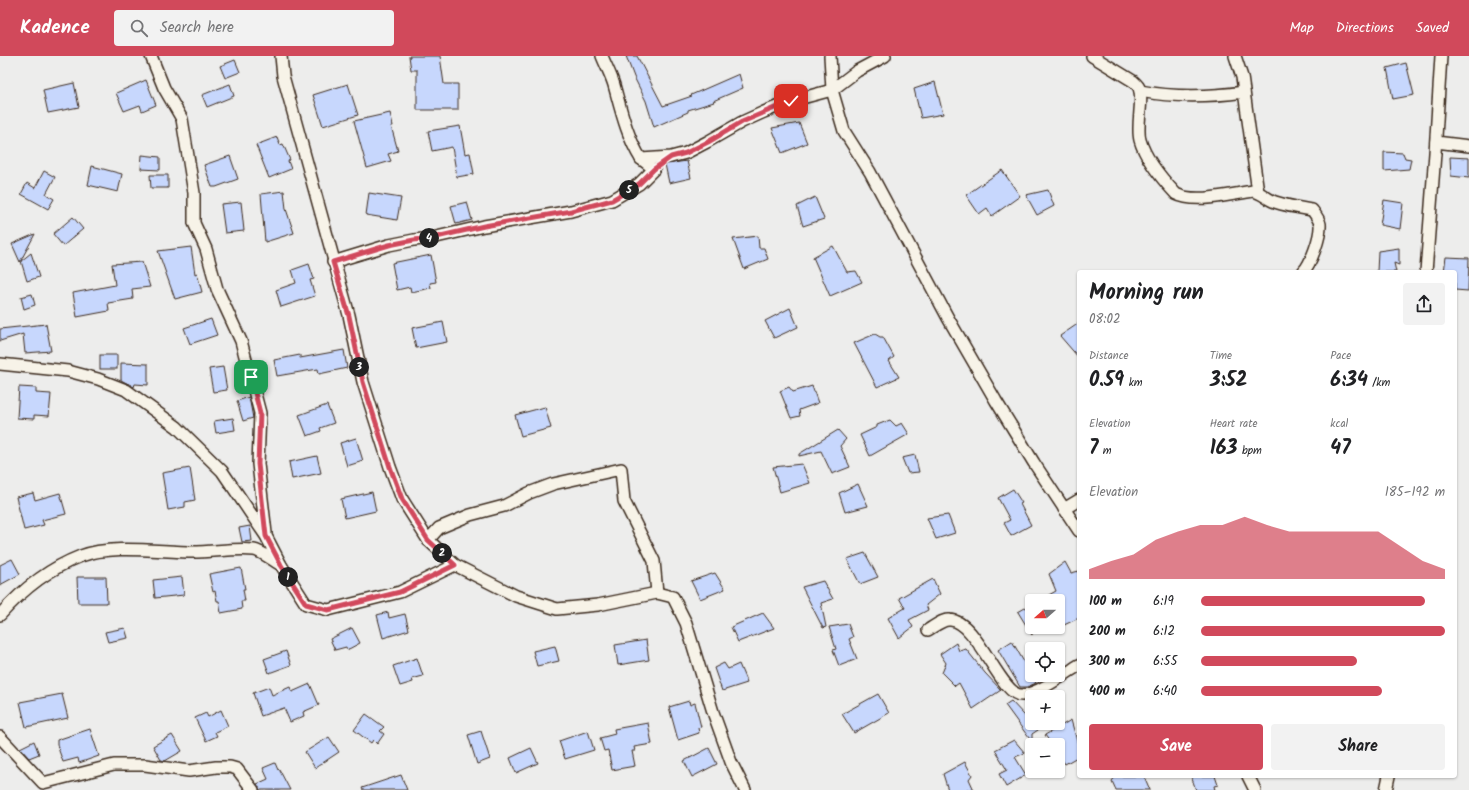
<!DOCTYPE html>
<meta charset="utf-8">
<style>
body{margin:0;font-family:Kalam,sans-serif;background:#f2f2f2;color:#202124;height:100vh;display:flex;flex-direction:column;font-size:15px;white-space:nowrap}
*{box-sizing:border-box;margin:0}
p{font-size:13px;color:#757577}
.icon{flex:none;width:22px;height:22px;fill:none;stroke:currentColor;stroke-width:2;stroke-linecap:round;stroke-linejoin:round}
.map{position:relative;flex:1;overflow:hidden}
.panel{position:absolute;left:1077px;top:214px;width:380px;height:508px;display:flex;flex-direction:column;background:#fff;border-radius:4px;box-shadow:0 1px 3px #0004}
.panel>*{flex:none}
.needle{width:26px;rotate:249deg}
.buttons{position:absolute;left:1025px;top:538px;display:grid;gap:8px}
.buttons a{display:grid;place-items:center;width:40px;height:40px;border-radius:4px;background:#fff;box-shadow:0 1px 3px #0004;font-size:20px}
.pin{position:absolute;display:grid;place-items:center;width:34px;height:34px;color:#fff;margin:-17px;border-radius:8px;box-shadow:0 2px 6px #0006}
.km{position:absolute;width:20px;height:20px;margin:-10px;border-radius:50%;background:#222;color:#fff;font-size:11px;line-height:20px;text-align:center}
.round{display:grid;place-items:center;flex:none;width:42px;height:42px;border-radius:4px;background:#f2f2f2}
.head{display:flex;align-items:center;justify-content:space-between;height:68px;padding:0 12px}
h1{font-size:22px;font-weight:700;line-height:30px}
.metrics{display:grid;grid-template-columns:repeat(3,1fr);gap:6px;height:68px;padding:4px 12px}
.metrics div{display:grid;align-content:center}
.metrics b{font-size:20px;font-weight:700}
.metrics small{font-size:11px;font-weight:400}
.metrics p{font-size:11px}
.chart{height:112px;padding:8px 12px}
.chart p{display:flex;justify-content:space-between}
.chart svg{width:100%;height:72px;margin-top:4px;fill:#d1495b;opacity:.7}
.action{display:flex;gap:8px;margin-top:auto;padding:8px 12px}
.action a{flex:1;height:46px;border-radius:4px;background:#d1495b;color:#fff;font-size:16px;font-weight:700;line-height:46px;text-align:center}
.action a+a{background:#f2f2f2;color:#202124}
ul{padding:0 12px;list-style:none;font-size:13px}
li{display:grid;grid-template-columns:64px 48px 1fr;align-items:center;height:30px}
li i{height:10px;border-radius:5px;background:#d1495b}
header{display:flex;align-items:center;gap:24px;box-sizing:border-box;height:56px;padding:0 20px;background:#d1495b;color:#fff}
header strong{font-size:19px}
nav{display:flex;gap:22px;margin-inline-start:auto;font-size:14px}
.search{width:280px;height:36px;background:#f2f2f2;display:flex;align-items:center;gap:10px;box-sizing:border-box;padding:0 14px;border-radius:4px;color:#757577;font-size:15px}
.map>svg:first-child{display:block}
.building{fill:#c7d7fd;stroke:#3b2a1e}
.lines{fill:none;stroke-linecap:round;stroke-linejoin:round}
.minor-casing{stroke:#3b2a1e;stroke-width:14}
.minor{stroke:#f7f3e8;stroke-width:11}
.route-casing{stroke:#fff;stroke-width:8}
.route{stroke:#d1495b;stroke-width:5}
</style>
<header>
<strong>Kadence</strong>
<div class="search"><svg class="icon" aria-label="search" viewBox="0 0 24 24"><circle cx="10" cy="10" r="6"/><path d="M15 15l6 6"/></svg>Search here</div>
<nav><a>Map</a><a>Directions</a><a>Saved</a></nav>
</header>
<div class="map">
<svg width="1469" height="734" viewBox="0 0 1469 734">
<rect width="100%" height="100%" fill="#ededec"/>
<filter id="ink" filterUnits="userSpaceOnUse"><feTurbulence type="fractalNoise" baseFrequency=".025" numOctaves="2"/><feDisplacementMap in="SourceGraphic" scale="8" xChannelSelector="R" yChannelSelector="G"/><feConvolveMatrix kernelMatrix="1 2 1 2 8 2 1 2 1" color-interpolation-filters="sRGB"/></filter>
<g filter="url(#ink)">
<!-- building -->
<g class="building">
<polygon points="409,0 440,0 444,28 458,28 458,54 417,54 417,14 411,14"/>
<polygon points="626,0 637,0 663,50 692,40 691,39 739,18 743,32 713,45 714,46 688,54 688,56 654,71 646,45 634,21"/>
<polygon points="235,4 240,16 225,22 220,10"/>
<polygon points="1406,7 1414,39 1393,43 1387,12"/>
<polygon points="146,24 156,49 142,55 140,49 124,55 116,37"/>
<polygon points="935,26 943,58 921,62 914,33"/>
<polygon points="74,27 79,51 48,57 43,34"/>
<polygon points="230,28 234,40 207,51 202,39"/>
<polygon points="348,28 358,59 323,70 313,39"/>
<polygon points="390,57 393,70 391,70 398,95 388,98 391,105 367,112 354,65"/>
<polygon points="799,67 807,87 782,97 772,72"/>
<polygon points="460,70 465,98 470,97 474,118 457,121 452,91 432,95 428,75"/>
<polygon points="277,81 280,89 283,88 290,104 288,105 291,113 269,122 256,89"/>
<polygon points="1384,96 1403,97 1405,102 1411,103 1409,113 1384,115"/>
<polygon points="142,99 160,101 160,114 141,113"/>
<polygon points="230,100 238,123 216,131 212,131 204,109"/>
<polygon points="1450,101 1469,102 1469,122 1451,120"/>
<polygon points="687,105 691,122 669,127 665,108"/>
<polygon points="92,110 122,118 118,136 88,129"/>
<polygon points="1002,114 1020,140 992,160 987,152 979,158 966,139"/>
<polygon points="44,115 55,121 46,138 54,143 48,153 21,138 27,127 35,132"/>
<polygon points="150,119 168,119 168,132 151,132"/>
<polygon points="1048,134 1054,150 1037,159 1026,139"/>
<polygon points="284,135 286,153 294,177 265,186 261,138"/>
<polygon points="369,137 401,142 397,164 366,159"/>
<polygon points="815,141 824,163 803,170 797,150"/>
<polygon points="1384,144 1403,147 1400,173 1380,169"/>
<polygon points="241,146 244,175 225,177 221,148"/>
<polygon points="467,146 472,164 456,168 451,150"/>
<polygon points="73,161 83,173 63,190 53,178"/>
<polygon points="35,178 20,206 12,188"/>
<polygon points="758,180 759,192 764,192 768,203 744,213 733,183"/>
<polygon points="833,190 847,216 856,215 862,226 830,240 813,201"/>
<polygon points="191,191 195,218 197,217 202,236 175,243 158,195"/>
<polygon points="1399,192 1399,209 1394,207 1396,216 1377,216 1378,195"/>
<polygon points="31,197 39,221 27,225 21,205"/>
<polygon points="431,199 436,226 430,227 431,232 411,236 410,231 397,234 392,207"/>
<polygon points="1446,201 1469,202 1468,235 1455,234 1455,216 1444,216"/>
<polygon points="142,206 150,231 132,233 133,243 108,247 109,255 77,261 73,237 115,229 112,208"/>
<polygon points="309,208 314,223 310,224 315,240 281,251 276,234 296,227 292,214"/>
<polygon points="32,238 35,249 24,253 21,241"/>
<polygon points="790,252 798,271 774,282 765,265"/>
<polygon points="211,263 217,279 190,288 184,272"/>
<polygon points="443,266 447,286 416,292 412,272"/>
<polygon points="1079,267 1079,302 1060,280"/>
<polygon points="46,268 51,295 25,297 23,278 0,285 0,273"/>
<polygon points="875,278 880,281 883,281 894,301 889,305 899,321 877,331 854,287"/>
<polygon points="344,294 347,312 319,318 318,313 277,320 274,304 300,299 300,302"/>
<rect x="100" y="299" width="17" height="14"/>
<polygon points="121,307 148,308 148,329 135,328 134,331 121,324"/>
<polygon points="223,311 227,334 213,336 209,313"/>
<polygon points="812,330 818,347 799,354 800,360 791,362 780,335 789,331 793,336"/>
<polygon points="19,331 36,332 36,337 51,338 49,360 34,359 34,363 17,362"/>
<polygon points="249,341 253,362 243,365 237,345"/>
<polygon points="327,349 334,367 320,372 321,375 307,380 299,359"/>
<polygon points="545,351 551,372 521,380 515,359"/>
<polygon points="233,362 235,374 216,377 214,365"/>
<polygon points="890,364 896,370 902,367 909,378 870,400 860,379 877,371 877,369"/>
<polygon points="838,374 846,383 840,390 850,411 832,418 821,395 799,400 799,398"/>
<polygon points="356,382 363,405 347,410 340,387"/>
<polygon points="915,399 919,416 908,417 902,402"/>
<polygon points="317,400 321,417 292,423 289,406"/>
<polygon points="802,408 810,427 780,436 773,411"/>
<polygon points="190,412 195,444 185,446 185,451 168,454 162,417"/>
<polygon points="858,428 868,450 845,456 839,437"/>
<polygon points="1013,433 1022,447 1020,448 1031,469 1011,480 1004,467 1010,464 998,442"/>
<polygon points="372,436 376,455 345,462 341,443"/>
<polygon points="33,437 35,444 60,437 66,458 42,464 44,469 24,474 16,441"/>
<polygon points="948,459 955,477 936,483 927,462"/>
<polygon points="250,470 252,485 242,486 239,472"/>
<polygon points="865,497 878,521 860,528 847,503"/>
<polygon points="12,503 20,518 0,529 0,509"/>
<polygon points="1065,506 1071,517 1079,515 1079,562 1064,569 1058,564 1058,545 1038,545 1056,535 1049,518"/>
<polygon points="241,512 245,533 243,533 245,545 241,545 242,553 221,557 219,545 217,545 215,535 213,536 209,518"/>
<polygon points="715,517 725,533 700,543 691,525"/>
<polygon points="77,521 106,521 107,547 78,547"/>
<polygon points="182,521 184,539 155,542 153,524"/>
<polygon points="933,523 940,538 926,549 928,554 909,564 913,571 899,582 888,562 905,552 899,542"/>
<polygon points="823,525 833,543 821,547 826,571 823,572 802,531"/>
<polygon points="1032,548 1032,579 1018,556"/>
<polygon points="388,556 389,562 405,558 409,574 383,582 377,559"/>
<polygon points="763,557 774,572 738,586 731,571"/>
<polygon points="848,568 853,581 849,583 857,603 839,610 833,594 836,593 829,571"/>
<polygon points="125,572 128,582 108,586 105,576"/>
<polygon points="352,572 360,587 347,594 346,591 335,594 330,583"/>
<polygon points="646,584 649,604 618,609 615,589"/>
<polygon points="1012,585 1036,627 1027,631 1020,631 998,594"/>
<polygon points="956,587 959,595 966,593 985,617 1001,634 973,653 959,627 955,630 942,617 946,607 940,598"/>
<polygon points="555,590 559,605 537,610 533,595"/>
<polygon points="286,595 291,609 269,617 264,603"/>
<polygon points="417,602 423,620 412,623 413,626 400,630 393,610"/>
<polygon points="724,607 728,613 739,608 747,627 722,635 714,612"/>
<polygon points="310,628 319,649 303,656 304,660 290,666 284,652 261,660 253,637 269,631 272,639 290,631 292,636"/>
<polygon points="62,638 68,662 26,671 20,646"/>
<polygon points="878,638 889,657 854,677 842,658"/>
<polygon points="689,645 690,649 695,647 701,671 698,672 699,677 678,684 669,651"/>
<polygon points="1011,645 1038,674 1032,678 1032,686 1005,649"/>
<polygon points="221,654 228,670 215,676 217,680 206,685 195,662 206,657 208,661"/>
<polygon points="366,658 384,671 380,675 384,678 377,688 373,684 371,687 354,674"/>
<polygon points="1071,664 1079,692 1079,700 1065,708 1058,698 1058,689 1052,689 1045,679"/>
<polygon points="648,667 652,688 634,691 635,695 632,695 635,710 612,714 608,694 604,695 600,682 615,678 614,673"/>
<polygon points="90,673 99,700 79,707 78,702 63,706 57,689 57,684"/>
<polygon points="481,675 490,703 477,708 468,679"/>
<polygon points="588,675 594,694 565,703 559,685"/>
<polygon points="172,679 182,695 165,705 161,704 153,690"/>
<polygon points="329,681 339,696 315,712 305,696"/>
<polygon points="1014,684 1025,697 1015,701 1026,719 1006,731 999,718 1007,714 995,694"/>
<polygon points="34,685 39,698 29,702 20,692"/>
<polygon points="531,692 538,707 516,717 510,702"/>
<polygon points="709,692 717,708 692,721 684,705"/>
<polygon points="965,706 972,719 969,723 974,734 948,734 943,718"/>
<polygon points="275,707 278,714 279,713 290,734 260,734 257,728 268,723 263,712"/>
<polygon points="401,719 407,734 363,734 362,732"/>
<polygon points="1116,720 1144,720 1150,734 1116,734 1112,725"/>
<polygon points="1191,720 1215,720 1218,729 1214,730 1215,734 1196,734"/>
</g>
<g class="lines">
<!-- minor casing -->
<g class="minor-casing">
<g id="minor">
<polyline points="151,0 164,32 182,63 194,137 194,167 206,193 217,233 241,285 260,357 258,408 266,477"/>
<polyline points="281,0 283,20 349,259 363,326 390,411 402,443 428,484 455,509 516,540 557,553 598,549 657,537 673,541 686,567 713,656 731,706 745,734"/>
<path d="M 602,0 C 606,10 611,19 614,29 C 621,54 627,81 641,103"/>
<polyline points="830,0 832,34 844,75 870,116 948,262 996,345 1034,407 1079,475"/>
<path d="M 1092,0 L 1133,25 C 1135,27 1138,29 1139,32 C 1144,43 1136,69 1140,84 C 1145,102 1163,124 1176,138 C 1195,148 1231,138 1253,135 C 1261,136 1267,143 1275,146 C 1287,150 1300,152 1312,154 C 1315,158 1319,163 1320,168 C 1321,180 1311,208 1303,216"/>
<polyline points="1235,0 1242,21 1258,136"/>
<path d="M 1140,35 C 1176,42 1208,41 1244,36"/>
<polyline points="1436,86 1469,90"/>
<polyline points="333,206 389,189 414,184 432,182 484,170 571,155 612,144 639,128 654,113 641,103 671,101 686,97 707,86 742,66 764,56 791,45 832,34 857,15 885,0"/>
<polyline points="1426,216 1435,97 1441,0"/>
<polyline points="0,308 68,315 98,323 126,334 177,371 222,415 266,480 281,509 306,548 328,554 400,536 455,509"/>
<polyline points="1064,453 1079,444"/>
<polyline points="428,484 439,472 470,459 504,450 529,437 553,428 621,413 624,445 654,505 657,537"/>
<path d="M 0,559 C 22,534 50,512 81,500 C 112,488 160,496 193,496 C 213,496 235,492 254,494 C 261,495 274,505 281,509"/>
<path d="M 928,574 C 935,570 943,563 950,564 C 977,564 1001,641 1022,639 C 1038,638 1065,618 1079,609"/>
<polyline points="0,681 43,727 114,709 145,709 189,715 216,711 230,711 237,713 253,734"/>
<polyline points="1248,720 1255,734"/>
<polyline points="1386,734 1389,720"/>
</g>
</g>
<!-- minor -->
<use href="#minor" class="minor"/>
</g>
</g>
<g class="lines" filter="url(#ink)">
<!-- route casing -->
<g class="route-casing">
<polyline id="route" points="251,321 260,357 258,408 266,480 281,509 306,548 328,554 400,536 455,509 428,484 402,443 390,411 363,326 349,260 333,206 389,189 414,184 432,182 484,170 571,155 612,144 639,128 654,113 671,101 686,97 708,86 742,66 791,45"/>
</g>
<!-- route -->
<use href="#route" class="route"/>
</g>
</svg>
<div class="buttons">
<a><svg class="needle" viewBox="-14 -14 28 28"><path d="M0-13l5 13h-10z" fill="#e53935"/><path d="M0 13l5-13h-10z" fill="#757577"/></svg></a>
<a><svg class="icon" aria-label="locate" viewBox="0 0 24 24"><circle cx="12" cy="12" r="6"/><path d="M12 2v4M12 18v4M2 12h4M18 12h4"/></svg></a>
<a>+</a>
<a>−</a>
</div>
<div class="pin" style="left:251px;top:321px;background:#1e9e55"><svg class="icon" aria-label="arrive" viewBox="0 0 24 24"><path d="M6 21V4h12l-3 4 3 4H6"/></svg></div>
<div class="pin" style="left:791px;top:45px;background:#d93025"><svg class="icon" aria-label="check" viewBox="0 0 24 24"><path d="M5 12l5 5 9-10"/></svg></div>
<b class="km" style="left:288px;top:521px">1</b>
<b class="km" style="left:442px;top:497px">2</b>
<b class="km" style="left:359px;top:311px">3</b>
<b class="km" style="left:429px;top:182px">4</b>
<b class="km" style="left:629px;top:134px">5</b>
<section class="panel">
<div class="head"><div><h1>Morning run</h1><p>08:02</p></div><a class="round"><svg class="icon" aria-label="share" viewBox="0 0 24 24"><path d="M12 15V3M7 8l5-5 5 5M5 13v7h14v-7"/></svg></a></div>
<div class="metrics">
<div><p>Distance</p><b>0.59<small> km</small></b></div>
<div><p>Time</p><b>3:52</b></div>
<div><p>Pace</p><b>6:34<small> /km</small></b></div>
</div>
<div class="metrics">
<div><p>Elevation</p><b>7<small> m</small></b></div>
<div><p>Heart rate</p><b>163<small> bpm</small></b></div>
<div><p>kcal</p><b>47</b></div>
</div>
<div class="chart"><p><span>Elevation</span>185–192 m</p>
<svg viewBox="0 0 160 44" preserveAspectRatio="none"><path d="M0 44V38L10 33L20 29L30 20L40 15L50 11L60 11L70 6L80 11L90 15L100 15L110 15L120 15L130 15L140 24L150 33L160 38V44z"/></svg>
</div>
<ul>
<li><b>100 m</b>6:19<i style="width:92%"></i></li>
<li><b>200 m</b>6:12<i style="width:100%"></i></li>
<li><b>300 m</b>6:55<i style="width:64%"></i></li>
<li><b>400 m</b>6:40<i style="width:74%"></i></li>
</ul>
<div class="action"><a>Save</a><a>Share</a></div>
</section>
</div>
